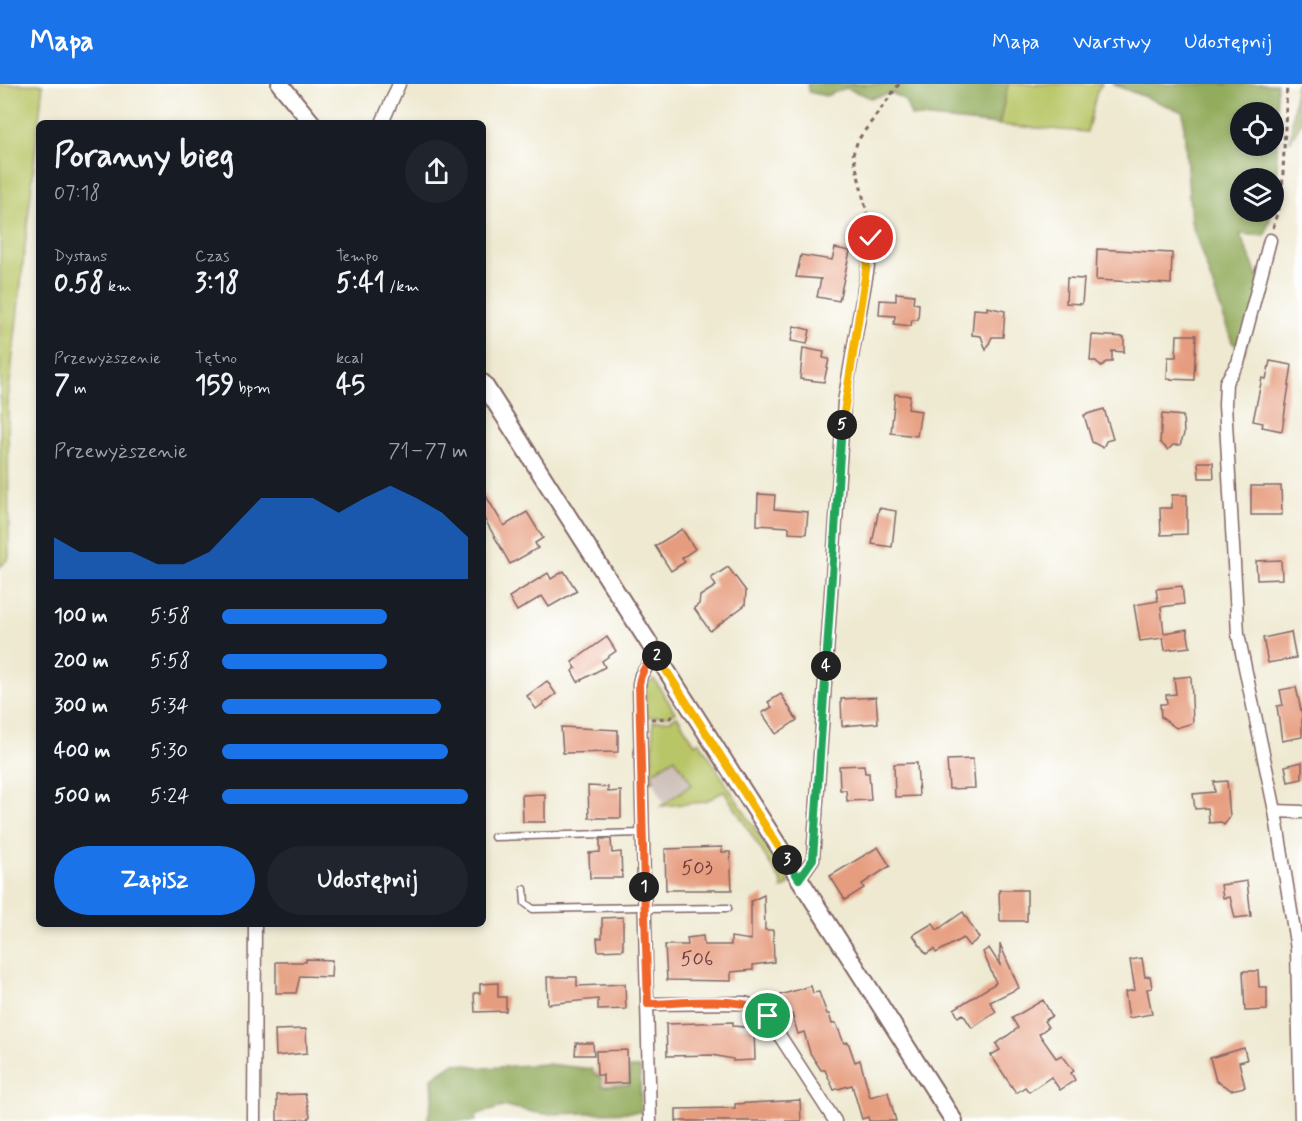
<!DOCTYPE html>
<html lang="pl">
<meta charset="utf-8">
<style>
body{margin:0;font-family:Mynerve,sans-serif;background:#20242c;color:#f1f3f6;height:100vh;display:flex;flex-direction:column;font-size:22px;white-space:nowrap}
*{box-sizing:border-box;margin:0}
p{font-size:20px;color:#9ea1a6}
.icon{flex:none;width:33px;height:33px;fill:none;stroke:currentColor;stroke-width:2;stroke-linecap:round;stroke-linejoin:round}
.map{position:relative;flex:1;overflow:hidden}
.panel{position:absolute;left:36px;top:36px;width:450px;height:807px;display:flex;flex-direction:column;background:#171b24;border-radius:9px;box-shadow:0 3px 9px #0003}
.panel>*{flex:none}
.controls{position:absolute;left:1230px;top:18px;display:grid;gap:12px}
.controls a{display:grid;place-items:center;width:54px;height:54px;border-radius:50%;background:#171b24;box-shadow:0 3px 9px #0003;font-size:30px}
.pin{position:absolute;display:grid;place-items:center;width:51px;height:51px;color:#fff;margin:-26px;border:3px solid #fff;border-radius:50%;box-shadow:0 2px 6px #0007}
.km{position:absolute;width:30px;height:30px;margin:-15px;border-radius:50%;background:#222;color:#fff;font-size:16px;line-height:30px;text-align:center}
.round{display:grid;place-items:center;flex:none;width:63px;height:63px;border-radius:32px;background:#20242c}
.overview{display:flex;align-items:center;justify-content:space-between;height:102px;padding:0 18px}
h1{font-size:33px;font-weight:800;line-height:45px}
.figures{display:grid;grid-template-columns:repeat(3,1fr);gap:9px;height:102px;padding:6px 18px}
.figures div{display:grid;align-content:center}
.figures b{font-size:26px;font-weight:800}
.figures small{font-size:16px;font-weight:400}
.figures p{font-size:16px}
.chart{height:168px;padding:12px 18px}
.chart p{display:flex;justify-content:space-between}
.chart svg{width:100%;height:108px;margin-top:6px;fill:#1a73e8;opacity:.7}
.cta{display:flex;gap:12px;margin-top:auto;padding:12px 18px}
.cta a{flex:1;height:69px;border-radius:36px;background:#1a73e8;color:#fff;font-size:24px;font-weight:800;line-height:69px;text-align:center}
.cta a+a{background:#20242c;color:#f1f3f6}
ul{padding:0 18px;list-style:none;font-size:20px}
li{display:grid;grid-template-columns:96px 72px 1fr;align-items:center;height:45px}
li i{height:15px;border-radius:8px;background:#1a73e8}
header{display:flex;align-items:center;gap:36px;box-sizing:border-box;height:84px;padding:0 30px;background:#1a73e8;color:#fff}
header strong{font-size:28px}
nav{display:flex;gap:33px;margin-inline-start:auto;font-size:21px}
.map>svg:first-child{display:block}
.industrial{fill:#cec1ba}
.green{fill:#b9c668;stroke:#82724a;stroke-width:1.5}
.forest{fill:#92ab5c;stroke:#6e6544;stroke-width:1.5;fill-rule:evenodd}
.building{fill:#e69c7e}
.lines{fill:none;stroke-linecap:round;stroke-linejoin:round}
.service-casing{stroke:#836665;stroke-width:9}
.minor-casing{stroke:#836665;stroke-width:15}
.tertiary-casing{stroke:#836665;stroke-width:20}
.path{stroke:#836665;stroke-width:3;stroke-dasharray:4.5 4.5;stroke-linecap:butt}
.service{stroke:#fff;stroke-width:6}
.minor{stroke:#fff;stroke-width:12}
.tertiary{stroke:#fff;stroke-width:16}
.split-1-casing{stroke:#fff;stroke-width:12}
.split-2-casing{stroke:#fff;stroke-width:12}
.split-3-casing{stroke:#fff;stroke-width:12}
.split-4-casing{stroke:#fff;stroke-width:12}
.split-5-casing{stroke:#fff;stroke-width:12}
.split-6-casing{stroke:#fff;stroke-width:12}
.split-1{stroke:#f0652b;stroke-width:8}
.split-2{stroke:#f0652b;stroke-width:8}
.split-3{stroke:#f5b400;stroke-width:8}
.split-4{stroke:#22a559;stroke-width:8}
.split-5{stroke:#22a559;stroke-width:8}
.split-6{stroke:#f5b400;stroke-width:8}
.labels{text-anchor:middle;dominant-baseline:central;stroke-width:4.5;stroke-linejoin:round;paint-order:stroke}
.number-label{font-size:20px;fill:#713e40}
</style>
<header>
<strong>Mapa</strong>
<nav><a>Mapa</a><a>Warstwy</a><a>Udostępnij</a></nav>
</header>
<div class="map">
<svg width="1302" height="1037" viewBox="0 0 1302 1037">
<rect width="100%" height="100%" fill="#fff"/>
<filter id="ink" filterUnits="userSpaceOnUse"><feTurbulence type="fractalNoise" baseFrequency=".0167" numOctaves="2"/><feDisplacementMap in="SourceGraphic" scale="12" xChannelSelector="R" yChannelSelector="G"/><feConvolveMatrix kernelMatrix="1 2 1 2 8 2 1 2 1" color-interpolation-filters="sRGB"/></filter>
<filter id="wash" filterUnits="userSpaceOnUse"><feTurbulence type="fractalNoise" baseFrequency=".008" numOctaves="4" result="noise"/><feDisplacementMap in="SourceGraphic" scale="24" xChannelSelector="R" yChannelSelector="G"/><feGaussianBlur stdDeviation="1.35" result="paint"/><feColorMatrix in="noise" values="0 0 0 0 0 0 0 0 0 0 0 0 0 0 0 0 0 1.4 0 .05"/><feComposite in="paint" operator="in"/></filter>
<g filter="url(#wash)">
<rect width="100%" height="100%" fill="#eee9d0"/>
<!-- industrial -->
<polygon class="industrial" points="675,674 693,701 663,718 651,690"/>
<!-- green -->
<g class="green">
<polygon points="0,0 43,0 8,316 9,474 0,483"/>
<polygon points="1008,0 1102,0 1097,7 1087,48 999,41"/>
<polygon points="654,595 675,628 669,632 646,633 645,602"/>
<polygon points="677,632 695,660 699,657 790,800 782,805 782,799 724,707 705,718 661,722 692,700 675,674 651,689 654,696 647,699 646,678 653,676 653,637 670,636"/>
</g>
<!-- forest -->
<g class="forest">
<polygon points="807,0 1008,0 999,41 911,32 905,16 892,9 871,14 846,4 826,12 809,8"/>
<path d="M 1112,0 L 1277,0 L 1277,98 L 1274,120 L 1274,94 L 1240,94 L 1240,128 L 1272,128 L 1265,152 L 1240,150 L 1262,202 L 1244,269 L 1232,258 L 1191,138 L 1183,28 ZM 1240,28 L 1274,28 L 1274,62 L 1240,62 Z"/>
<polygon points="1296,0 1302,0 1302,37 1290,58"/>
<polygon points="454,979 485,984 547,980 592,985 595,991 601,993 602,1002 629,1001 629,984 640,984 641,1028 542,1030 506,1022 475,1031 476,1037 427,1037 433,1013 432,994"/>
</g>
<g id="blocks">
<!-- building -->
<g class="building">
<polygon points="835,164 850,167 839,217 817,213 821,195 796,193 801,171 832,176"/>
<polygon points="1097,165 1172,169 1171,200 1096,196"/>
<polygon points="1067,194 1084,195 1082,220 1066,219"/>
<polygon points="896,209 914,211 913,219 919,220 918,236 912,236 911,242 894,240 895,232 879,231 880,216 896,217"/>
<polygon points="987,223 1005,227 1003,253 992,253 986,266 981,252 972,251 974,225 987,226"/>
<polygon points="794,242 810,246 807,260 791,257"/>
<polygon points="1092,251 1124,253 1124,268 1112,267 1112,278 1106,278 1101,283 1096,277 1090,277"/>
<polygon points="1177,251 1196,251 1194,296 1167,295 1168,273 1176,273"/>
<polygon points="803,264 824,268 823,274 829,275 824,298 800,295"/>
<polygon points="1270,277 1292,281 1282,347 1262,343 1263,339 1253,337 1262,294 1266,295"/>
<polygon points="895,310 910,312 908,325 921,327 917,352 891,349"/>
<polygon points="1104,325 1113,355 1106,357 1103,364 1092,358 1084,331"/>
<polygon points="1162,330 1183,332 1184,350 1180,361 1173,361 1168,366 1160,358"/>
<polygon points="1198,378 1213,378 1214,394 1199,394"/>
<polygon points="1251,402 1281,402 1282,431 1251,431"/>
<polygon points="483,407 504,442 527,428 543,454 535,459 538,464 510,480 483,432"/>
<polygon points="758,410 775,411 774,425 808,428 806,450 789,449 789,443 757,441"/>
<polygon points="1172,411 1187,411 1187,450 1161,451 1160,424 1172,424"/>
<polygon points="879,424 896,427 892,463 872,460"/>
<polygon points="682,445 695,465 682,474 685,478 671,487 655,462"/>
<polygon points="1281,476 1282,495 1257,496 1256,477"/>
<polygon points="728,483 746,507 745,521 710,547 694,524 699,520 700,512 716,502 711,494"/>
<polygon points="564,487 577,507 549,523 542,512 517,527 509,513 548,489 551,495"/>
<polygon points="1182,502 1184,520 1161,523 1164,549 1187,545 1190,563 1165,566 1163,554 1140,557 1134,521 1158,517 1156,505"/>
<polygon points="1291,548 1296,574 1268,579 1263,554"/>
<polygon points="607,553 616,567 602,577 605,583 578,598 572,587 576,584 572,578"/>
<polygon points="1191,592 1193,639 1176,644 1161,633 1160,620 1167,620 1166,611 1176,610 1174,594"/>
<polygon points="547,597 556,610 536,625 527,612"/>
<polygon points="1296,603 1302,631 1302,653 1282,657 1277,622 1283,621 1280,606"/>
<polygon points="781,610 797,636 776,650 762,629 772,623 768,618"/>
<polygon points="876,613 878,639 842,642 841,615"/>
<polygon points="561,643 618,646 618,668 563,669"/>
<polygon points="973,675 975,704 949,705 947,676"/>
<polygon points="1302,678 1302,695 1288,698 1285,682"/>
<polygon points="917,679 919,712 895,713 894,680"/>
<polygon points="864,681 865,689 869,689 871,716 847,717 846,706 840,706 839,682"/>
<polygon points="1227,697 1230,733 1224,741 1221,738 1209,739 1208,724 1195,725 1193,710 1215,708 1214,698"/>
<polygon points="588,702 608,703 608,708 621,707 621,734 589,734"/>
<polygon points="545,710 545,738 523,738 522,711"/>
<polygon points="600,755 611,755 612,769 621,768 622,794 590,794 589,769 600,768"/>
<polygon points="722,763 722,768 730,768 732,806 666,806 665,765"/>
<polygon points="878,763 890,782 862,800 864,804 845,816 830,792"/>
<polygon points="1247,797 1251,832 1235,834 1230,813 1223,814 1221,801"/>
<polygon points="999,806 1027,806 1027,837 1000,837"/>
<polygon points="764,811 765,846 773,846 774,878 753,881 753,886 731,888 731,897 667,896 665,861 688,861 687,854 703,852 704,861 731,861 731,853 751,856 751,817"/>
<polygon points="963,828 979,854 969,862 963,854 936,869 934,865 926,870 913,851 933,839 937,846"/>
<polygon points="623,833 623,866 598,867 597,854 602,854 602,834"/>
<polygon points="1000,860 1019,904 990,918 996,928 972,944 963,930 958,933 954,925 996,899 983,868 989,864 1000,881"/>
<polygon points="1142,874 1145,893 1150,892 1152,904 1147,905 1152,930 1129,934 1125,908 1135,906 1130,876"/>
<polygon points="306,875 332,876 331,893 300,892 296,909 276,909 276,878 306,878"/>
<polygon points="1243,887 1258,887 1259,903 1267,903 1267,926 1245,927"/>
<polygon points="547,893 577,893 577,902 625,900 626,925 598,926 598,915 548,920"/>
<polygon points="498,899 498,913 506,913 506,927 475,928 474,909 480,909 480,900"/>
<polygon points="811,902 813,909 819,908 827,930 829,930 832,940 836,939 844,959 848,958 855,978 860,976 870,1013 888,1008 896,1037 869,1037 868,1033 862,1035 852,1001 834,1006 825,986 821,986 810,969 804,948 798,950 792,930 785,932 780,911"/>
<polygon points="1043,916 1052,932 1044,937 1048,943 1039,950 1056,974 1062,971 1074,987 1071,989 1075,996 1060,1006 1051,993 1029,1008 1025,1003 1016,1009 991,971 1000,966 996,960 1018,944 1012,934"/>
<polygon points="733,938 733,942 754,944 755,976 733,977 733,975 712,971 667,972 666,940"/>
<polygon points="306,945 307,969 276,972 275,946"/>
<polygon points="576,959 593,959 594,971 575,971"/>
<polygon points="1244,964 1247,976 1239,978 1245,1003 1231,1006 1216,997 1210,974"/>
<polygon points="627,966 628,999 603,1000 603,991 597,991 596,967"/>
<polygon points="305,1010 310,1032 308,1035 277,1037 277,1011"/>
<polygon points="800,1016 801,1037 676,1037 676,1025 735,1024 735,1020"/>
</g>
</g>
</g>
<g filter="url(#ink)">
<use href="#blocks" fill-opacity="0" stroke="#836665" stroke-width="1.5"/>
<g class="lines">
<!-- service casing -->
<g class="service-casing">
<g id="service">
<polyline points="494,753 642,749"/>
<polyline points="524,805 525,819 533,825 645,823"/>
<polyline points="645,825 728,824"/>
</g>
</g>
<!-- minor casing -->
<g class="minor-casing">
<g id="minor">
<polyline points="382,39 399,0"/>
<polyline points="1270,156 1238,279 1226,298 1225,321 1238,550 1275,727 1297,865 1301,1037"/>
<polyline points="1275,727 1302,728"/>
<polyline points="799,795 813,775 844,318 870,171"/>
<polyline points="648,920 745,919 763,926 835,1037"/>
<polyline points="254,1037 255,840"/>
<polyline points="650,1037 639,600 641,591 656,570"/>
</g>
</g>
<!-- tertiary casing -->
<g class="tertiary-casing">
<g id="tertiary">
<polyline points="280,0 312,39"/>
<polyline points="483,299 954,1037"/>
</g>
</g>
<!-- path -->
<g class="path">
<polyline points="1273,144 1282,110 1287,0"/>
<polyline points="871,159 869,138 853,70 858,56 899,0"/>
<polyline points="651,635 670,634 677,630"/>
</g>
<!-- service -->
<use href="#service" class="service"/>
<!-- minor -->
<use href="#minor" class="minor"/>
<!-- tertiary -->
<use href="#tertiary" class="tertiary"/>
</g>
</g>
<g class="lines" filter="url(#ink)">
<!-- split-1 casing -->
<g class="split-1-casing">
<path id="split-1" d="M 644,803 L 648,920 C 677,920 750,909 768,932"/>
</g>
<!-- split-2 casing -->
<g class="split-2-casing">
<path id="split-2" d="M 644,803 L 639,600 C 641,587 647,579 656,570 L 657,572"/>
</g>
<!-- split-3 casing -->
<g class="split-3-casing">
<polyline id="split-3" points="657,572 787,776"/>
</g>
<!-- split-4 casing -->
<g class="split-4-casing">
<polyline id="split-4" points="787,776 799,795 813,775 826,582"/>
</g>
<!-- split-5 casing -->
<g class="split-5-casing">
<polyline id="split-5" points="826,582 842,341"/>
</g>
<!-- split-6 casing -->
<g class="split-6-casing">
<polyline id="split-6" points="842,341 871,154"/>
</g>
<!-- split-1 -->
<use href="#split-1" class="split-1"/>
<!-- split-2 -->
<use href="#split-2" class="split-2"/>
<!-- split-3 -->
<use href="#split-3" class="split-3"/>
<!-- split-4 -->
<use href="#split-4" class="split-4"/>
<!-- split-5 -->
<use href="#split-5" class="split-5"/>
<!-- split-6 -->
<use href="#split-6" class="split-6"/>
</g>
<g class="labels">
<!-- number labels -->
<g class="number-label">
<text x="697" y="784">503</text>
<text x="697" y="875">506</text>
</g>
</g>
</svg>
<div class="controls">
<a><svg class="icon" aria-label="locate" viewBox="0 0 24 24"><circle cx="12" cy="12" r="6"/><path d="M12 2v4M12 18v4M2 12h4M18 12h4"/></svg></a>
<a><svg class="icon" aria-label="layers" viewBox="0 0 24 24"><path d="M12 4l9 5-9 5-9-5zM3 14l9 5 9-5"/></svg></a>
</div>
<div class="pin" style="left:768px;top:932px;background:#1e9e55"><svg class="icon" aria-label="arrive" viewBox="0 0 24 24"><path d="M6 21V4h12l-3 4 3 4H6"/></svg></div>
<div class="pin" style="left:871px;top:154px;background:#d93025"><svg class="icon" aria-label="check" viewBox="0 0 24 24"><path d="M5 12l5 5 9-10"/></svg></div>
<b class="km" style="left:644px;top:803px">1</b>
<b class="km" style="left:657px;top:572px">2</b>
<b class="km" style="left:787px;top:776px">3</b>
<b class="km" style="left:826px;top:582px">4</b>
<b class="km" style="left:842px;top:341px">5</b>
<section class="panel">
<div class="overview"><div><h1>Poranny bieg</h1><p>07:18</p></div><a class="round"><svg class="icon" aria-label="share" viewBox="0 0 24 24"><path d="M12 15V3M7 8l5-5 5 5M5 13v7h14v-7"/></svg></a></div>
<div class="figures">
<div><p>Dystans</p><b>0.58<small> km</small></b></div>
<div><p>Czas</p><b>3:18</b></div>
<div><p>Tempo</p><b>5:41<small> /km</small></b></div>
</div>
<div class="figures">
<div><p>Przewyższenie</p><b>7<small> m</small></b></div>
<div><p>Tętno</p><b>159<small> bpm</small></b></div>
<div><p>kcal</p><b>45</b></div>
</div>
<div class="chart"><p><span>Przewyższenie</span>71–77 m</p>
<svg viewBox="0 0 160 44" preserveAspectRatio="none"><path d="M0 44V27L10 33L20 33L30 33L40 38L50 38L60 33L70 22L80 11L90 11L100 11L110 17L120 11L130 6L140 11L150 17L160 27V44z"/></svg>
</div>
<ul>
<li><b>100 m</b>5:58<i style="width:67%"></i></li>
<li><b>200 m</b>5:58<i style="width:67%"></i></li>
<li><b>300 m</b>5:34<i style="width:89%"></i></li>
<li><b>400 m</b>5:30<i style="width:92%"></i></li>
<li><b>500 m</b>5:24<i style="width:100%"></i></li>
</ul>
<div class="cta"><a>Zapisz</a><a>Udostępnij</a></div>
</section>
</div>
